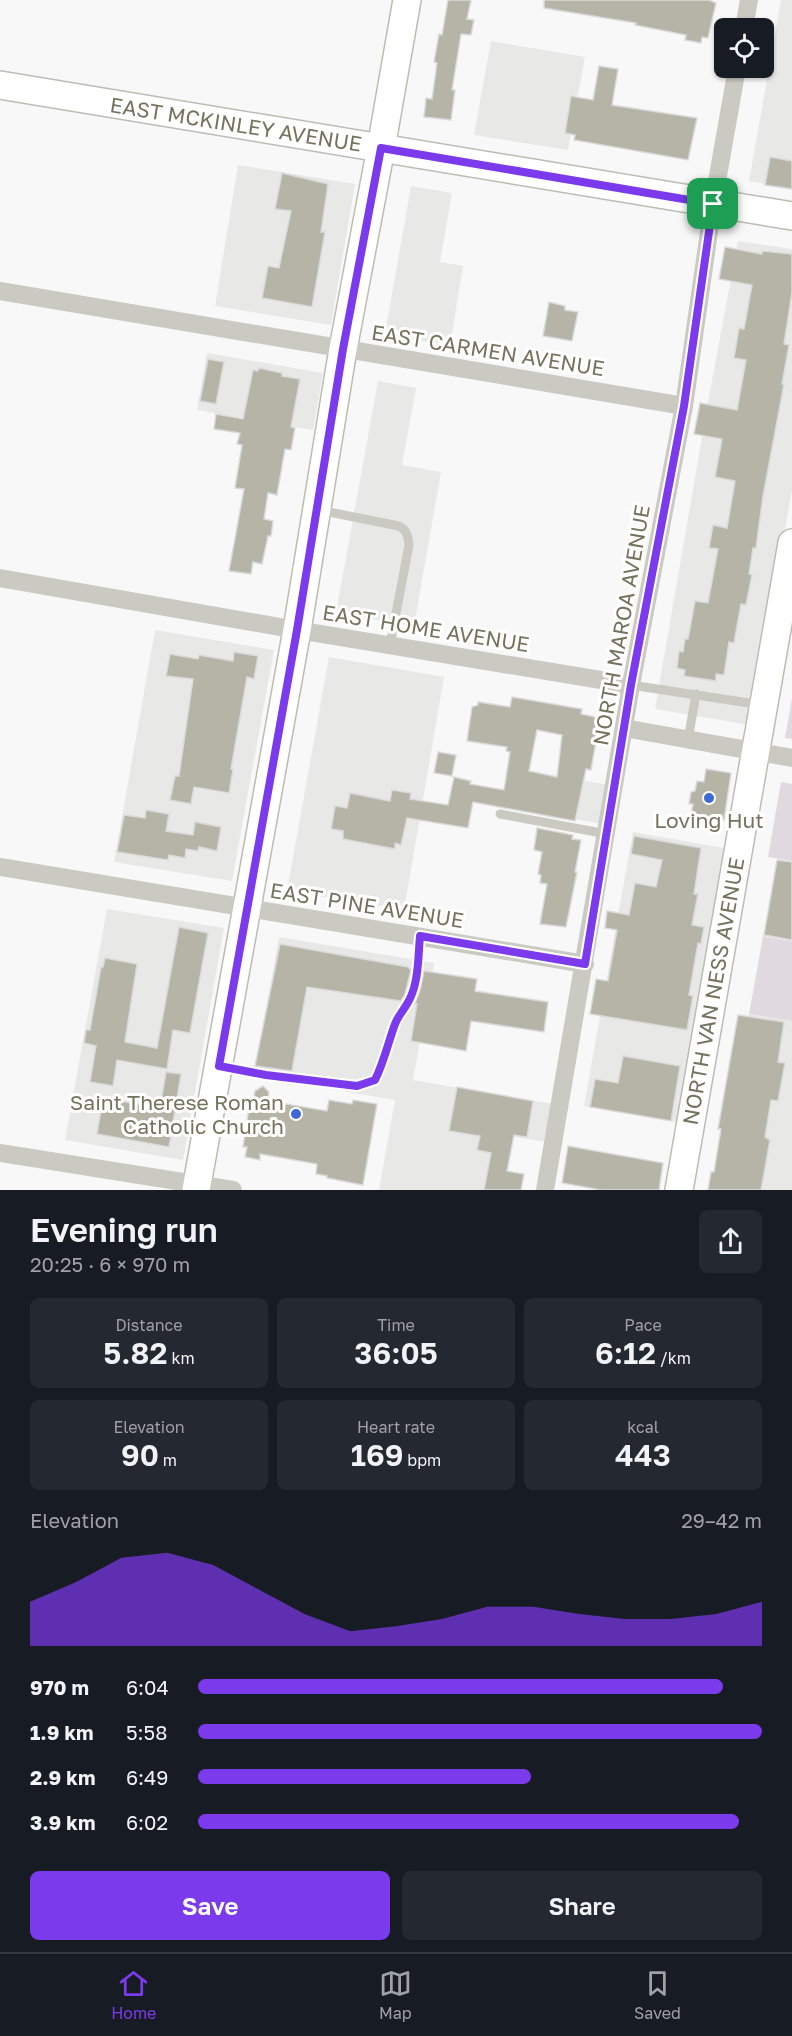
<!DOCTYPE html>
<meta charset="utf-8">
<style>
body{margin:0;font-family:"Golos Text",sans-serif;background:#242831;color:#f1f3f6;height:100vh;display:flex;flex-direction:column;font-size:22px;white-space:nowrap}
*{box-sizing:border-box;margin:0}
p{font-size:20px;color:#9ea1a6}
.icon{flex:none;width:33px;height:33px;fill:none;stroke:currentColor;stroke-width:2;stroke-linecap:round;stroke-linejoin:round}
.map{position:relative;height:1190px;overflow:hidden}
.details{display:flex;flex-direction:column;background:#171b24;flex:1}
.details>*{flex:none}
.controls{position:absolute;left:714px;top:18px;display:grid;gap:12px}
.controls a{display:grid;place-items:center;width:60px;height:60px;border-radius:9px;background:#171b24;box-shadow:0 2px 4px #0004;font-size:30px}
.pin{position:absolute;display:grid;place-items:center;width:51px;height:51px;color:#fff;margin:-26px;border-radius:12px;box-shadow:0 3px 9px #0006}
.round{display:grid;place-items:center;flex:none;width:63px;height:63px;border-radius:9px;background:#242831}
.headline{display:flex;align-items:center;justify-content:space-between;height:102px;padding:0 30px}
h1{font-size:33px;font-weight:600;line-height:45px}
.figures{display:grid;grid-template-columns:repeat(3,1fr);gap:9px;height:102px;padding:6px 30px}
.figures div{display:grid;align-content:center;border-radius:9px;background:#242831;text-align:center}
.figures b{font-size:30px;font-weight:600}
.figures small{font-size:16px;font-weight:400}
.figures p{font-size:16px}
.chart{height:168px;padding:12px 30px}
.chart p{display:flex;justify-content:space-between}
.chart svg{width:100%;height:108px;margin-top:6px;fill:#7c3aed;opacity:.7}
.primary-button{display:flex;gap:12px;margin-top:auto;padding:12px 30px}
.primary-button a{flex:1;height:69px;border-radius:9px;background:#7c3aed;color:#fff;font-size:24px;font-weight:600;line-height:69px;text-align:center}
.primary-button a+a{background:#242831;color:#f1f3f6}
ul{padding:0 30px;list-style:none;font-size:20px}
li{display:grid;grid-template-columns:96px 72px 1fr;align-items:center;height:45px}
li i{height:15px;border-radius:8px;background:#7c3aed}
.menu{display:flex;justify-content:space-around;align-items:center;height:84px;border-top:2px solid #363941;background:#171b24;font-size:16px;color:#9ea1a6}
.menu a{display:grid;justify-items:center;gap:3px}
.menu .active{color:#7c3aed}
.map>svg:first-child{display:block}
.built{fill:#e8e8e7}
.green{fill:#e0d9e0}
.building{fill:#b5b4a7;stroke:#dadadb;stroke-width:1.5;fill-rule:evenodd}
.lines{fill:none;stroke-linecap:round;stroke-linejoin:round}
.secondary-casing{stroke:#bdbcb3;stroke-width:30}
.service{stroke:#cacac3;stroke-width:9}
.minor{stroke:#cacac3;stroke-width:18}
.secondary{stroke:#fff;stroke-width:27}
.route-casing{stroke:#fff;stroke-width:12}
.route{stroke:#7c3aed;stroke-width:8}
.poi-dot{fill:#3c69d5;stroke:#fff;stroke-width:2}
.labels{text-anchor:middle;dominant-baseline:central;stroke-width:6;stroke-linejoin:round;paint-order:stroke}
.street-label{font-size:21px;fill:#74735e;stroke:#fff}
.poi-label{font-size:21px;fill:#74735e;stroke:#fff}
</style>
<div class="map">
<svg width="792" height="1190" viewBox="0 0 792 1190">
<rect width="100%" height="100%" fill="#f8f8f9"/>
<!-- built -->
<g class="built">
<polygon points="781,0 792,0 792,189 749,181"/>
<polygon points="491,41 585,57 568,150 474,135"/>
<polygon points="238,165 355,184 331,325 215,306"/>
<polygon points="411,186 452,193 440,262 463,266 450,346 385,334"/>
<polygon points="738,241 792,249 792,490 750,725 655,709 709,397"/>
<polygon points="207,353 323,373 313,430 197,410"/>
<polygon points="378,381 416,388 402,465 441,472 414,626 336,613"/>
<polygon points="155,630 274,650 232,881 114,862"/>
<polygon points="329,657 444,677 404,910 287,891"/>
<polygon points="544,774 610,785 603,824 537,813"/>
<polygon points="633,832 730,849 681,1123 584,1106"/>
<polygon points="107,909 224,928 183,1160 65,1140"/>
<polygon points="279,937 434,963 413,1080 553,1104 546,1142 503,1135 493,1190 379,1190 395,1100 254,1076"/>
<polygon points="749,1014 792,1021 792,1190 717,1190"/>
</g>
<!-- green -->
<g class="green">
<polygon points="792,699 792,739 785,738"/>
<polygon points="781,782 792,784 792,861 768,857"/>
<polygon points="763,936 792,941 792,1021 749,1014"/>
</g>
<!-- building -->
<g class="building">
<polygon points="448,0 471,0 467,19 474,20 471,35 461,34 452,90 455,90 451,120 424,117 426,98 432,99 437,63 434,62 439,34 442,35"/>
<polygon points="544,0 709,0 716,3 708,38 702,37 701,43 685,40 686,35 635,25 636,23 544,8"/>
<polygon points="599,66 618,69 612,105 697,118 688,160 574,140 575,135 565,133 571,96 593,100"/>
<polygon points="770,157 792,161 792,189 765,185"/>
<polygon points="282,173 328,184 321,232 325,232 312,307 262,298 268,266 279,268 291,211 275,209"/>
<polygon points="725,247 762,254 762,251 792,254 792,292 784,344 789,345 782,384 784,384 763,496 756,548 753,548 749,574 752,575 746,605 741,604 734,643 729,642 724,675 716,674 716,681 684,676 685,670 677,668 679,651 683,652 685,639 688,639 695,601 708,603 718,549 709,548 713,525 727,528 735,481 715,477 722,439 694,434 700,403 737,410 746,360 734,358 739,328 744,329 752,285 719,279"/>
<polygon points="549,302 565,306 565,310 578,312 572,341 543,336"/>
<polygon points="208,359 224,362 216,404 200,401"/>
<polygon points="259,368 282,373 282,376 300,379 291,427 295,428 291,450 285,449 277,495 268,493 264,519 273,521 271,536 268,536 262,564 253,562 251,574 229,571 244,489 235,488 242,445 237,444 240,433 214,429 216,414 243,419 253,370 258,371"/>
<polygon points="234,652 258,656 254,679 247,677 231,769 233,770 229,793 194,787 191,804 170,800 175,776 179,776 193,679 166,676 170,654 198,659 199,655 233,661"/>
<path d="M 512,697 L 582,709 L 581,714 L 600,718 L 591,770 L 586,769 L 575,821 L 473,802 L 468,828 L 407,818 L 401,845 L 395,843 L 395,849 L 343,839 L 343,831 L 331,829 L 335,806 L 347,808 L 350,793 L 390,801 L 392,790 L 411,793 L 410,799 L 448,805 L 454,777 L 471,781 L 470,784 L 504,790 L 510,752 L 506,751 L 507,747 L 467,741 L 472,707 L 478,705 L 478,702 L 510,707 ZM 537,730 L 562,735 L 557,777 L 529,771 Z"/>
<polygon points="438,752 456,755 452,776 434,773"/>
<polygon points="706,769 731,773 724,820 691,815 693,804 689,804 691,792 695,791 697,781 704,782"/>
<polygon points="146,810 169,814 166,831 193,835 195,822 221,827 217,851 199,847 198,851 186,849 185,858 169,855 168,860 117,852 124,815 145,818"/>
<polygon points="537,828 573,835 572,839 581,840 575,872 577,872 566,927 540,924 547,884 540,883 541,875 538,874 542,852 534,850"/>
<polygon points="634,836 701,848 694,894 698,894 692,925 704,927 701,944 698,943 689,995 693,996 687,1030 590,1014 596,979 608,981 617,930 605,928 607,911 629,915 635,883 656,887 662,860 631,854"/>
<polygon points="777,860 792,862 792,940 764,935"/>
<polygon points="179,927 208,933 190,1033 173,1030 167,1069 117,1060 113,1086 90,1082 96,1046 84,1043 86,1030 90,1030 101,967 103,967 105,958 137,964 125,1042 157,1048"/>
<polygon points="280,944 408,967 411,970 405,994 401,1001 307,987 292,1071 255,1066"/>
<polygon points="424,971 477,979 475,991 548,1002 544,1032 471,1021 466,1051 411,1041 417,1004 415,1003 420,990"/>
<polygon points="738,1015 784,1022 778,1062 785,1063 778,1101 771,1100 765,1137 770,1140 761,1190 708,1190 711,1172 714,1172 721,1129 718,1129"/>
<polygon points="623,1056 680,1066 671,1121 590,1107 595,1079 618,1083"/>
<polygon points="166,1072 181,1074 169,1147 97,1134 103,1098 160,1108"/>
<polygon points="263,1086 269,1092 268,1101 327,1111 329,1100 352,1104 353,1100 377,1104 363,1185 327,1178 327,1176 316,1174 317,1164 260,1154 260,1160 245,1157 247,1147 243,1147 249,1108 252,1108 255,1091"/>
<polygon points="457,1087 533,1101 527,1137 514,1135 507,1171 524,1174 521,1190 484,1190 491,1153 477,1150 480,1136 449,1131"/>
<polygon points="568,1146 663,1163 659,1190 601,1190 562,1183"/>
</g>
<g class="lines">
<!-- secondary casing -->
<g class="secondary-casing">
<g id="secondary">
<polyline points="0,85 792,216"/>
<polyline points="196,1190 297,630 343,349 381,148 407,0"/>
<polyline points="679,1190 792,543"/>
</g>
</g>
<!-- service -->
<g class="service">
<path d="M 319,510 L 399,526 C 407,530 408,536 409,545 L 390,645"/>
<polyline points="631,685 762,705"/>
<polyline points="688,740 696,694"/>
<polyline points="500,814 607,834"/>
<path d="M 221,1067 L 266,1075 L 357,1086 L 375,1080 C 384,1062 388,1043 395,1024 C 398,1016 403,1011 407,1004 C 419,985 418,958 421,937"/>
</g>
<!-- minor -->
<g class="minor">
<polyline points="744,28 749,0"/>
<polyline points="0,291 684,406"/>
<polyline points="0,578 297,630 631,685"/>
<polyline points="624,728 792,758"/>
<polyline points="0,867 585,964"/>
<polyline points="0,1153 233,1190"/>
<polyline points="545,1190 631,685 684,406 713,204 737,68"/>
</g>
<!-- secondary -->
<use href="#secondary" class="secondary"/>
</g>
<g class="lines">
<!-- route casing -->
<g class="route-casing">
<path id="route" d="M 381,148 L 713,204 L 684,406 L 631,685 L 585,964 L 420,936 C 418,958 419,985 407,1004 C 403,1011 398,1016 395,1024 C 388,1043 384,1062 375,1080 L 357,1086 L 266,1075 L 219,1066 L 297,630 L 343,349 Z"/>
</g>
<!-- route -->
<use href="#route" class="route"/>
</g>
<!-- markers -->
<g class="poi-dot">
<circle cx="709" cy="798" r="6"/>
<circle cx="296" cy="1114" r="6"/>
</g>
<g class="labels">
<!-- street labels -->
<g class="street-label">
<text transform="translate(236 124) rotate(9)">EAST MCKINLEY AVENUE</text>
<text transform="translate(488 350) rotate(9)">EAST CARMEN AVENUE</text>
<text transform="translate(621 625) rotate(-80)">NORTH MAROA AVENUE</text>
<text transform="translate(426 628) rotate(9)">EAST HOME AVENUE</text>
<text transform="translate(367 905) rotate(9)">EAST PINE AVENUE</text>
<text transform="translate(713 991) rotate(-80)">NORTH VAN NESS AVENUE</text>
</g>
<!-- poi labels -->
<g class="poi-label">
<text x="709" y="820">Loving Hut</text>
<text x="284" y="1102" text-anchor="end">Saint Therese Roman<tspan x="284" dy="24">Catholic Church</tspan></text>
</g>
</g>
</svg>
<div class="controls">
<a><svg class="icon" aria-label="locate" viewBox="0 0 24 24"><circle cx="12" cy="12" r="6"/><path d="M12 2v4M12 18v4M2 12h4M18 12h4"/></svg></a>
</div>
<div class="pin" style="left:713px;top:204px;background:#1e9e55"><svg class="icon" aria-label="arrive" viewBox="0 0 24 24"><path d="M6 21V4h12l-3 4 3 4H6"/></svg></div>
</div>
<section class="details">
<div class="headline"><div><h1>Evening run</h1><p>20:25 · 6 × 970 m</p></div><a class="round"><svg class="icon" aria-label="share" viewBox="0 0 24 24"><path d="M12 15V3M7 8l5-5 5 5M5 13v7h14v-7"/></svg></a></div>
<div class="figures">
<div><p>Distance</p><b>5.82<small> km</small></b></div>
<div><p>Time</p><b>36:05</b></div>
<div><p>Pace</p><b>6:12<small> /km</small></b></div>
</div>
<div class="figures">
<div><p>Elevation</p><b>90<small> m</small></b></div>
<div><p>Heart rate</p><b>169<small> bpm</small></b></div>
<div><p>kcal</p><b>443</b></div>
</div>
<div class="chart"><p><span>Elevation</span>29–42 m</p>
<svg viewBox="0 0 160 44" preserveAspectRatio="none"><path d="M0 44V26L10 18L20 8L30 6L40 11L50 21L60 31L70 38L80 36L90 33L100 28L110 28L120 31L130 33L140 33L150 31L160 26V44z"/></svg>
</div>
<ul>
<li><b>970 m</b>6:04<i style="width:93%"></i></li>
<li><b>1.9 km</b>5:58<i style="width:100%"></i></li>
<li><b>2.9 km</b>6:49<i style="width:59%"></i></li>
<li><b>3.9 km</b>6:02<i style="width:96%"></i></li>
</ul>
<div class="primary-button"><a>Save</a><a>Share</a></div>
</section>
<nav class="menu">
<a class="active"><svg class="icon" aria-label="home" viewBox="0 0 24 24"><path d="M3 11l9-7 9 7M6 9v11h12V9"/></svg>Home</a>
<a><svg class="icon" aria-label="map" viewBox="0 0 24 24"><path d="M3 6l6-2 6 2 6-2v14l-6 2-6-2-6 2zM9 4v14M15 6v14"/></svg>Map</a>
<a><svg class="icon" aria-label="saved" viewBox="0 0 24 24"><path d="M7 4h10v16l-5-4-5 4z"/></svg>Saved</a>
</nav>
